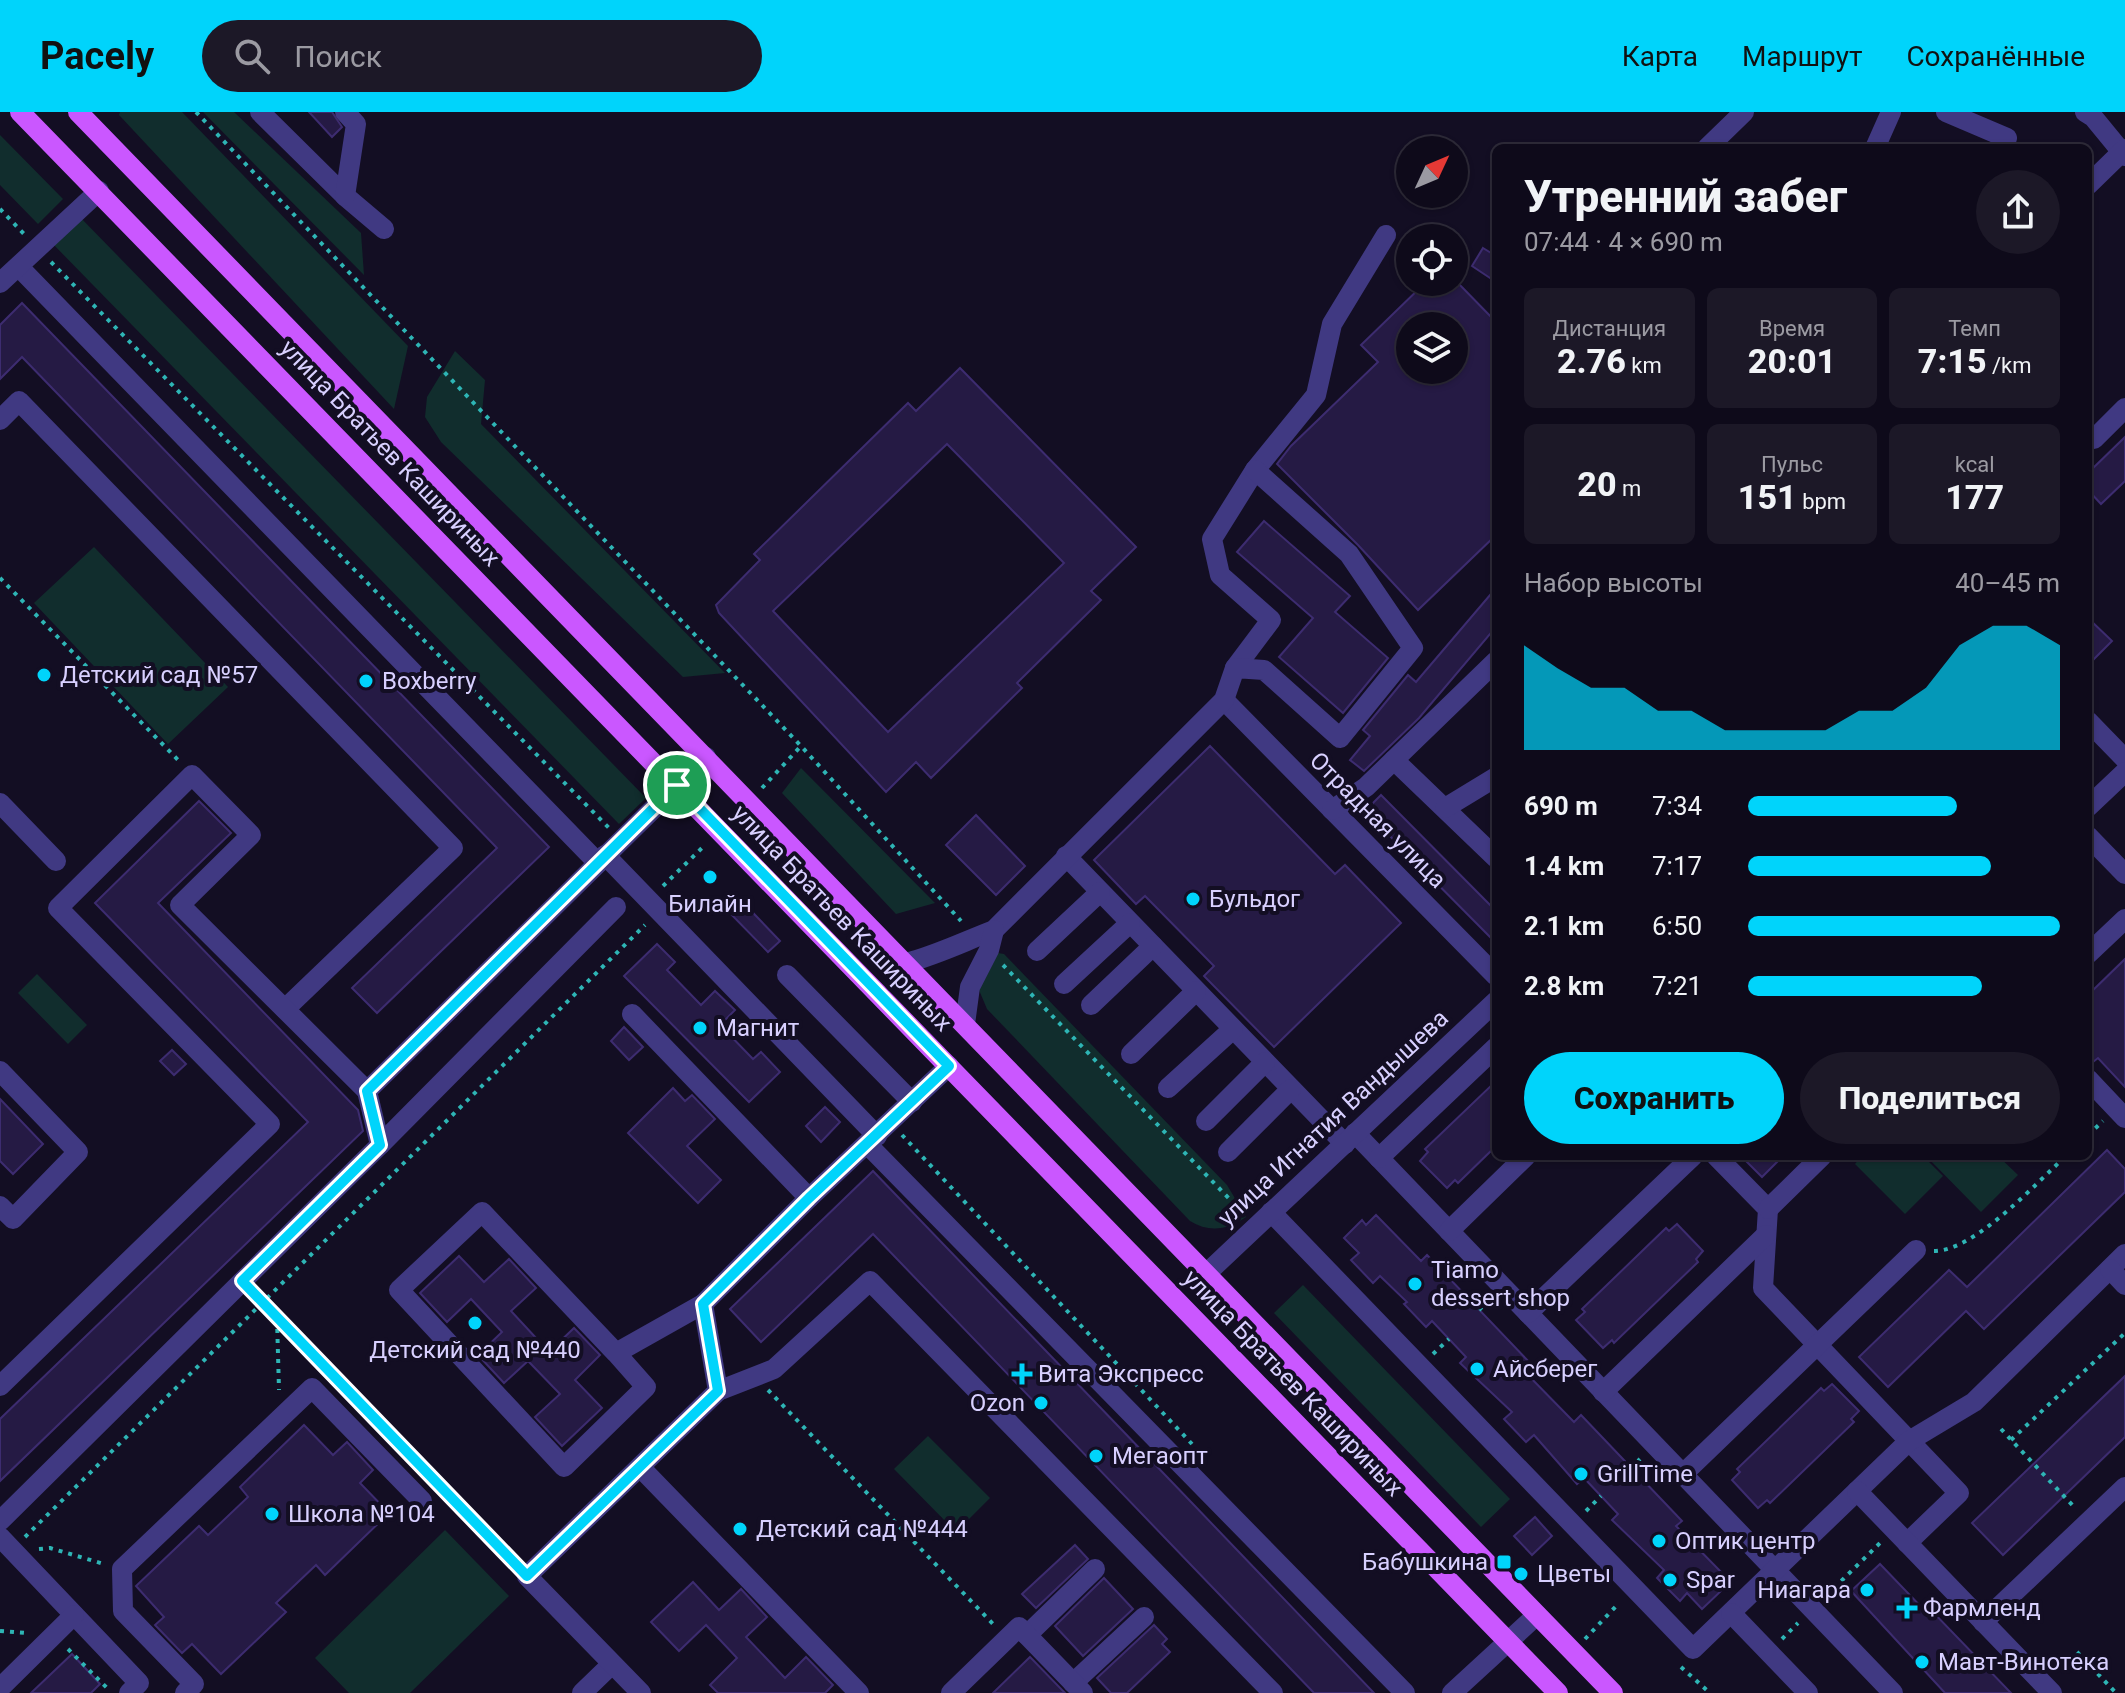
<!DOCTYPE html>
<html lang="ru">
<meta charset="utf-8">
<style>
body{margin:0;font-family:Roboto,sans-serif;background:#1c1827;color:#f1f3f6;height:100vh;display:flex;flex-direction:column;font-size:30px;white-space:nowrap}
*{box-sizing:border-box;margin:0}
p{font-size:26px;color:#9b9aa2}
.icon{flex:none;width:44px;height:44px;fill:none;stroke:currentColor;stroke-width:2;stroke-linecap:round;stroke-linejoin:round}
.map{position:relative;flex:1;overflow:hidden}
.side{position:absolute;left:1492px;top:32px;width:600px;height:1016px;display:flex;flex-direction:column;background:#0e0a1a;border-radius:12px;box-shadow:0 2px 6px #0004,0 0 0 2px #2e2b39}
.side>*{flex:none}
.needle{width:52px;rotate:46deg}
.controls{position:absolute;left:1396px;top:24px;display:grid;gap:16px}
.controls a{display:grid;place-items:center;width:72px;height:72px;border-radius:50%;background:#0e0a1a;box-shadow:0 2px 6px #0004,0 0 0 2px #2e2b39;font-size:40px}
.pin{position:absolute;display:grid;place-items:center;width:68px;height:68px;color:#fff;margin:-34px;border:4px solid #fff;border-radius:50%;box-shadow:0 2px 8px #0007}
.round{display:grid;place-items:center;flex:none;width:84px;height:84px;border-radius:42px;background:#1c1827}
.summary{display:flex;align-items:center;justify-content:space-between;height:136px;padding:0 32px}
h1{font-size:44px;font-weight:800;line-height:60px}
.figures{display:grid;grid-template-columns:repeat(3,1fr);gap:12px;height:136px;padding:8px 32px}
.figures div{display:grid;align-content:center;border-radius:12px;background:#1c1827;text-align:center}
.figures b{font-size:34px;font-weight:800}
.figures small{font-size:22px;font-weight:400}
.figures p{font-size:22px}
.chart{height:224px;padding:16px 32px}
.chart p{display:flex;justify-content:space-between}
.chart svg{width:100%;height:144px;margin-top:8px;fill:#00d4fb;opacity:.7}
.cta{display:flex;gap:16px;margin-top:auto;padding:16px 32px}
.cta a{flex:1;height:92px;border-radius:48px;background:#00d4fb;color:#111;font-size:32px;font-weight:800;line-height:92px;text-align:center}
.cta a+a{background:#1c1827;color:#f1f3f6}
ul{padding:0 32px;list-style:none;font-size:26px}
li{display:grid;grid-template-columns:128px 96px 1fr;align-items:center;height:60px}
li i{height:20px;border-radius:10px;background:#00d4fb}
header{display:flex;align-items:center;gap:48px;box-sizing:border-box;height:112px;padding:0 40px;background:#00d4fb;color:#111}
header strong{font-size:38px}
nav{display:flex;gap:44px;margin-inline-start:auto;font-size:28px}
.search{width:560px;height:72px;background:#1c1827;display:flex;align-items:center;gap:20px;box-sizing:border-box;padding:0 28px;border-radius:44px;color:#9b9aa2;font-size:30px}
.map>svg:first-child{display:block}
.green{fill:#112d2d}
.building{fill:#251a44;stroke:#3d2c70;stroke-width:2;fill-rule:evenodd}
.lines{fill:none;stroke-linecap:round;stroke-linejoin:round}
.path{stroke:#2eb5b5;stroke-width:4;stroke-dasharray:4 6;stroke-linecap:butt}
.minor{stroke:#403982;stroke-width:20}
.major{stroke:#ca57ff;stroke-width:20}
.route-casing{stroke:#fff;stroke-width:16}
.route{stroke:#00d4fb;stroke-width:10}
.poi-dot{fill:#00d4fb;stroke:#130e23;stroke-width:3}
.labels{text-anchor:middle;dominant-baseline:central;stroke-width:8;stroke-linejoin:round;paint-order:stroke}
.street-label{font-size:24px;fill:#d8d0ff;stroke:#130e23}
.poi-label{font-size:24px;fill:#d8d0ff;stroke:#130e23;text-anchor:start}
</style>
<header>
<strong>Pacely</strong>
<div class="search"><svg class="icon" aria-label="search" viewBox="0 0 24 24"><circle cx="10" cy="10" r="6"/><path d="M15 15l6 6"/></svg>Поиск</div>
<nav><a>Карта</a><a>Маршрут</a><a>Сохранённые</a></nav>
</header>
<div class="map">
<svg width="2125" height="1581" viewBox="0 0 2125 1581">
<rect width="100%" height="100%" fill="#130e23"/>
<!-- green -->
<g class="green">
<polygon points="120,0 182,0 408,234 394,297 119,3"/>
<polygon points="203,0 234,0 361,121 364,163"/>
<polygon points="0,23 63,87 38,112 0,73"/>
<polygon points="78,103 646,686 619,712 51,130"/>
<polygon points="455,239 485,268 481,312 725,561 683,565 441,330 425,305 427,285"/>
<polygon points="94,435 228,575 168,632 34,491"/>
<polygon points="801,656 935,791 896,802 782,681"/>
<path d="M 998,841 L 1004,842 L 1227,1073 L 1246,1105 C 1228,1118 1209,1121 1190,1109 L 987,897 L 979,878 Z"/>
<polygon points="37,862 87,913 68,932 18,881"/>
<polygon points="1862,1044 1923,1044 1943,1064 1905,1102 1855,1052"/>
<polygon points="1926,1044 1998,1044 2018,1063 1981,1100"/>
<polygon points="1303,1173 1510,1387 1481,1415 1274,1201"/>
<polygon points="928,1324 990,1386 956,1420 894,1357"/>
<polygon points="445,1418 509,1484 410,1581 349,1581 315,1546"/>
</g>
<!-- building -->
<g class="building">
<polygon points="309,0 332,0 342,15 332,25"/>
<polygon points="1483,136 1496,144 1496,170 1472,154"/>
<path d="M 1426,170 L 1457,170 L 1496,210 L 1496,423 L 1418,498 L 1358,433 L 1277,352 L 1291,334 L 1378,250 L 1361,233 ZM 1410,214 L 1454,214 L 1454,258 L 1410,258 Z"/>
<polygon points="22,191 549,735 377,901 352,876 497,736 22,245 0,267 0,213"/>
<path d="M 960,256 L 1136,435 L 1091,479 L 1101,488 L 1017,571 L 1022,576 L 931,666 L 916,650 L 886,680 L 719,501 L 716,493 L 760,448 L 754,442 L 908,291 L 916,299 ZM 947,332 L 1064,451 L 888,620 L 773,499 Z"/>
<polygon points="2125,325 2125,369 2101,392 2088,378 2088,361"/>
<polygon points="1264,409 1350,484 1335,500 1388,546 1343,601 1279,545 1313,506 1237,440"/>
<polygon points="1496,476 1496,515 1419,606 1364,659 1350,648 1370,624 1363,618 1408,563 1416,570"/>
<polygon points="2088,506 2112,529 2088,553"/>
<polygon points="1210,634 1335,762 1345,753 1401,811 1274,935 1204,864 1214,854 1145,784 1136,792 1094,748"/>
<polygon points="1381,683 1496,799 1496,831 1365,699"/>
<polygon points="199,689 231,721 158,791 358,998 363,1019 0,1369 0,1307 308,1010 95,791"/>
<polygon points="976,703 1025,754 996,783 946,733"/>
<polygon points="735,782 780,829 768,840 723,794"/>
<polygon points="657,832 675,850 667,858 701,893 715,879 735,898 720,913 753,947 761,940 780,960 749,990 624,864"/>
<polygon points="2125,847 2125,975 2098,946 2088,954 2088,883"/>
<polygon points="624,915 643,935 629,948 611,929"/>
<polygon points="172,938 186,952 174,963 160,949"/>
<polygon points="1496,969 1496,1034 1458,1071 1455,1068 1447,1076 1420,1049 1428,1040 1425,1037"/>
<polygon points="673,976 685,989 692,983 715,1007 687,1034 721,1068 698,1091 628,1021"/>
<polygon points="0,987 43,1032 13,1062 0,1049"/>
<polygon points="825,995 840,1010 821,1030 806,1014"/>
<polygon points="2107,1038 2125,1057 2125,1080 1984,1217 1966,1199 1888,1275 1859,1245 1949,1158 1967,1175"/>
<polygon points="1741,1044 1783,1044 1762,1065"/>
<polygon points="873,1059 1193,1392 1374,1581 1314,1581 873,1122 761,1230 730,1197"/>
<polygon points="1376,1103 1421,1149 1427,1143 1531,1252 1524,1259 1574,1310 1581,1303 1682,1409 1676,1414 1726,1465 1717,1474 1721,1479 1702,1497 1687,1481 1680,1489 1657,1466 1664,1458 1612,1408 1618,1402 1584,1366 1577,1372 1534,1323 1526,1330 1504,1307 1512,1300 1460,1251 1466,1245 1432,1209 1426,1215 1404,1192 1407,1190 1380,1164 1373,1171 1351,1148 1359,1141 1344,1126 1362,1108 1366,1113"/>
<polygon points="1677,1112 1703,1139 1696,1147 1698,1150 1614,1231 1612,1228 1603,1236 1576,1208 1585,1200 1582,1197 1666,1116 1669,1119"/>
<polygon points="459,1144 484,1170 509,1147 536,1176 511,1199 549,1240 574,1216 600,1243 575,1268 602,1296 562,1334 535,1305 560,1282 528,1249 504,1271 478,1243 502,1220 471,1187 447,1210 420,1181"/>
<polygon points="2125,1264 2125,1325 2003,1443 1972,1411"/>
<polygon points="1832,1272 1859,1299 1851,1307 1854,1310 1770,1391 1767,1388 1758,1396 1732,1368 1740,1360 1737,1357 1821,1276 1824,1279"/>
<polygon points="304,1313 333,1343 347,1330 373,1358 360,1371 389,1401 325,1463 316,1453 276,1491 286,1500 221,1562 192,1532 182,1541 155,1513 164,1505 136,1474 199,1414 208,1423 248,1385 240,1375"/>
<polygon points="1535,1405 1552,1424 1532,1443 1514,1424"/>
<polygon points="1075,1433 1088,1447 1036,1496 1022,1482"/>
<polygon points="1880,1452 1927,1501 1931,1498 2011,1581 1945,1581 1851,1479"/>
<polygon points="1104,1466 1133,1497 1083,1544 1055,1514"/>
<polygon points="693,1470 719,1498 741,1477 767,1505 746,1525 785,1566 806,1545 833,1573 825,1581 718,1581 710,1573 737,1546 706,1513 679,1539 651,1510"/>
<polygon points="1154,1513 1167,1527 1162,1532 1170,1540 1127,1581 1111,1581 1097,1566"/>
<polygon points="72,1542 100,1572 91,1581 31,1581"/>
<polygon points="1030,1545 1065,1581 993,1581"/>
</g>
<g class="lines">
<!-- path -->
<g class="path">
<polyline points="196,0 801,634 961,809"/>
<polyline points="0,97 25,123"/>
<polyline points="51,150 609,716"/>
<polyline points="0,466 180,650"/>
<polyline points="762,676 801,634"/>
<polyline points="663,774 705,733"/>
<polyline points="1003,853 1244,1102"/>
<polyline points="902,1023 1192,1332"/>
<polyline points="2088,1023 2103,1009"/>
<path d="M 1934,1139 C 1975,1139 2036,1071 2066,1044"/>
<polyline points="257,1183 514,1450"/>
<polyline points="1479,1198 1488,1189"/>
<polyline points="277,1207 279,1278"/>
<polyline points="1433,1242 1449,1227"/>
<polyline points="768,1278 995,1514"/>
<polyline points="2001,1317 2076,1397"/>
<polyline points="2011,1328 2125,1221"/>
<polyline points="1631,1356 1640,1347"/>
<polyline points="1586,1399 1601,1384"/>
<polyline points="25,1425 645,813"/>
<polyline points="39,1437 50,1436 104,1452"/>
<polyline points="1827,1483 1881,1430"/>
<polyline points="0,1519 26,1521"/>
<polyline points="1585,1527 1619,1491"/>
<polyline points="1782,1527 1798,1511"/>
<polyline points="68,1537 110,1579"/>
<polyline points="2077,1540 2116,1581"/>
<polyline points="1681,1555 1710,1581"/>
</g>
<!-- minor -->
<g class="minor">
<polyline points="260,0 345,84 384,117"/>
<polyline points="345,0 356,12 345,84"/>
<polyline points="1946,0 2007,26 2003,36"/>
<polyline points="2085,0 2093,5 2125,44"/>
<polyline points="1707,36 1744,0"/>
<polyline points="1875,36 1891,0"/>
<polyline points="2088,73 2125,37"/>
<polyline points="19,155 598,751"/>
<polyline points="0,171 99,79"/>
<polyline points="0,308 19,289 453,736 285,897"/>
<polyline points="2094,327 2125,296"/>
<polyline points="1235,556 1271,508 1220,463 1212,427 1255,358 1316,283 1332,212 1386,123"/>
<polyline points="1224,588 1496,864"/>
<polyline points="2088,609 2125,647"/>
<polyline points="1394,648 1496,746"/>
<polyline points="0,691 56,749"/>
<polyline points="2088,695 2125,660"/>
<polyline points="1445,696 1496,665"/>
<polyline points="1332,698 1366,675 1496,549"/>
<polyline points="2088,724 2125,762"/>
<polyline points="605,743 877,1024"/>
<polyline points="1066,744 1345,1032"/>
<polyline points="1037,839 1100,780"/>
<polyline points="2088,842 2125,807"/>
<path d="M 906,851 C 937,843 965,829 994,818 L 1224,588 L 1235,556 L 1264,558 L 1340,626 L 1413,536 L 1349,442 L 1255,358"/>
<polyline points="787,863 912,990"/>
<polyline points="1064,872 1130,811"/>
<polyline points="1091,893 1153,834"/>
<polyline points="632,902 809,1086"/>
<polyline points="965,912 970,875 989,838 994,818"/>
<polyline points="1131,942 1196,879"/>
<polyline points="0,959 78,1040 13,1107 0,1094"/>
<polyline points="2088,967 2125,1006"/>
<polyline points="1168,976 1233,917"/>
<polyline points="1206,1009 1265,950"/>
<polyline points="1355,1021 1893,1581"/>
<polyline points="380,1033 616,795"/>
<polyline points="868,1033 1405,1581"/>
<polyline points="1228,1040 1291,977"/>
<polyline points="1716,1044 1768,1097 1763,1176 1959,1381 1907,1431"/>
<polyline points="1379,1046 1496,935"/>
<polyline points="1768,1097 1822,1044"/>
<polyline points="1271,1100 1693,1537 1909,1329 1974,1290 2125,1142"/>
<polyline points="1449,1119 1526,1044"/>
<polyline points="2110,1157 2125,1173"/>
<polyline points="1207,1161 1496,889"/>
<polyline points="1528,1201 1693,1044"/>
<polyline points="616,1241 482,1100 399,1178 564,1355 646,1275 616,1241 703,1192"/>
<polyline points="0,1274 270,1012 58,796 192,663 251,723 180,793 367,979"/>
<polyline points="718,1279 774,1257 870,1169 1273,1581"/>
<polyline points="1603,1280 1766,1123"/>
<polyline points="640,1355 859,1581"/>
<polyline points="1683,1362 1916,1138"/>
<polyline points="1857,1379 2052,1581"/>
<polyline points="0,1409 380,1033 367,979 706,645"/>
<polyline points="0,1425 139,1571 129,1581"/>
<polyline points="1731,1501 1808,1581"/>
<polyline points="1983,1510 2125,1375"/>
<polyline points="1027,1523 1095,1457"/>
<polyline points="1073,1571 1144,1505"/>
<polyline points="0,1576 74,1503"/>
<polyline points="185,1581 194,1572 123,1499 122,1457 312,1276 422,1389"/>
<polyline points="582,1581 612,1552"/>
<polyline points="641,1581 527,1464 718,1279 703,1192 809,1086 949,954"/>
<polyline points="951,1581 1019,1515 1083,1581"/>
<polyline points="1452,1581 1537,1503"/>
</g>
<!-- major -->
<g class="major">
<polyline points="20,0 1558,1581"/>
<polyline points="78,0 1613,1581"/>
</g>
</g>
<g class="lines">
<!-- route casing -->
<g class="route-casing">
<polygon id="route" points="677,673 949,954 809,1086 703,1192 718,1279 527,1464 242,1169 380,1033 367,979"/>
</g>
<!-- route -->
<use href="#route" class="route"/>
</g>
<!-- markers -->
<g class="poi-dot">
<circle cx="44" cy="563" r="8"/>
<circle cx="366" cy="569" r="8"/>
<circle cx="710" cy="765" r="8"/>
<circle cx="1193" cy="787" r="8"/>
<circle cx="700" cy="916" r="8"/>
<circle cx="1415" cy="1172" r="8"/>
<circle cx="475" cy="1211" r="8"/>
<circle cx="1477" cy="1257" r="8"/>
<path d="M1018 1250h8v8h8v8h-8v8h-8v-8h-8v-8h8z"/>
<circle cx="1041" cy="1291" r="8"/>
<circle cx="1096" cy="1344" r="8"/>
<circle cx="1581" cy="1362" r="8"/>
<circle cx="272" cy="1402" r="8"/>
<circle cx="740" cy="1417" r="8"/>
<circle cx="1659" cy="1429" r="8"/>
<rect x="1496" y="1442" width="16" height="16" rx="4"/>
<circle cx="1521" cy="1462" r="8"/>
<circle cx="1670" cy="1468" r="8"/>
<circle cx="1867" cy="1478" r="8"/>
<path d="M1903 1484h8v8h8v8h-8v8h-8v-8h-8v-8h8z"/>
<circle cx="1922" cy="1550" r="8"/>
</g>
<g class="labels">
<!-- street labels -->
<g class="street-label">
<text transform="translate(390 341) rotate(46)">улица Братьев Кашириных</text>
<text transform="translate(1378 708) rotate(45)">Отрадная улица</text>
<text transform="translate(842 806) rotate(46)">улица Братьев Кашириных</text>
<text transform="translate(1333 1006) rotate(-43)">улица Игнатия Вандышева</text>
<text transform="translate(1293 1271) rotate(46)">улица Братьев Кашириных</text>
</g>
<!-- poi labels -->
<g class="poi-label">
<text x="60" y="563">Детский сад №57</text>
<text x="382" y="569">Boxberry</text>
<text x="1209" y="787">Бульдог</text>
<text x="710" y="792" text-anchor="middle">Билайн</text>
<text x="716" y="916">Магнит</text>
<text x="1431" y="1158">Tiamo<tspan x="1431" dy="28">dessert shop</tspan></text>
<text x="475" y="1238" text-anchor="middle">Детский сад №440</text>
<text x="1493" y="1257">Айсберег</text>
<text x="1038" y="1262">Вита Экспресс</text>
<text x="1025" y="1291" text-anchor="end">Ozon</text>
<text x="1112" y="1344">Мегаопт</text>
<text x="1597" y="1362">GrillTime</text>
<text x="288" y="1402">Школа №104</text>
<text x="756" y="1417">Детский сад №444</text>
<text x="1675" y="1429">Оптик центр</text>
<text x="1488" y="1450" text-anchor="end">Бабушкина</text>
<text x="1537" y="1462">Цветы</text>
<text x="1686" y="1468">Spar</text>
<text x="1851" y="1478" text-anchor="end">Ниагара</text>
<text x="1923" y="1496">Фармленд</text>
<text x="1938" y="1550">Мавт-Винотека</text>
</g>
</g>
</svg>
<div class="controls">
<a><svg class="needle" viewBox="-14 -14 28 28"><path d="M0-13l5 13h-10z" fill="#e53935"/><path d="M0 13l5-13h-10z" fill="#9b9aa2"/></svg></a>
<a><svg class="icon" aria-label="locate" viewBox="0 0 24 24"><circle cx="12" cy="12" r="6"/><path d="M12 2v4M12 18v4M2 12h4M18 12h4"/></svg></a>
<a><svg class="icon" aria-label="layers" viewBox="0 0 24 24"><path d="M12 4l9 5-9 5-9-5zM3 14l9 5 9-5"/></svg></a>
</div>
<div class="pin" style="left:677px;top:673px;background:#1e9e55"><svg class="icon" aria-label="arrive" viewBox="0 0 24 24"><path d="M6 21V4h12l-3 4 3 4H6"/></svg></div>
<section class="side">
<div class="summary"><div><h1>Утренний забег</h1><p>07:44 · 4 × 690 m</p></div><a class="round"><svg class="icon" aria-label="share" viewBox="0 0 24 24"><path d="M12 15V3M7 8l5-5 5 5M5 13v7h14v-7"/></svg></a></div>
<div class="figures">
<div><p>Дистанция</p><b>2.76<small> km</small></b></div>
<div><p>Время</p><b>20:01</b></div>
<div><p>Темп</p><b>7:15<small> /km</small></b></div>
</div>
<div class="figures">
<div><b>20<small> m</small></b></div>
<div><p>Пульс</p><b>151<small> bpm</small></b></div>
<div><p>kcal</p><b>177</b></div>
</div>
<div class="chart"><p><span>Набор высоты</span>40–45 m</p>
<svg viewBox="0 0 160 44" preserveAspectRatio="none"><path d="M0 44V12L10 19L20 25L30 25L40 32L50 32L60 38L70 38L80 38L90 38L100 32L110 32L120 25L130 12L140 6L150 6L160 12V44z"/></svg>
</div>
<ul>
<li><b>690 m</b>7:34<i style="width:67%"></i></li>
<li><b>1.4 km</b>7:17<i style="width:78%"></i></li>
<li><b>2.1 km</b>6:50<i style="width:100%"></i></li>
<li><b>2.8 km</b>7:21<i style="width:75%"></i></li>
</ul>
<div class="cta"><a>Сохранить</a><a>Поделиться</a></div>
</section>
</div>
